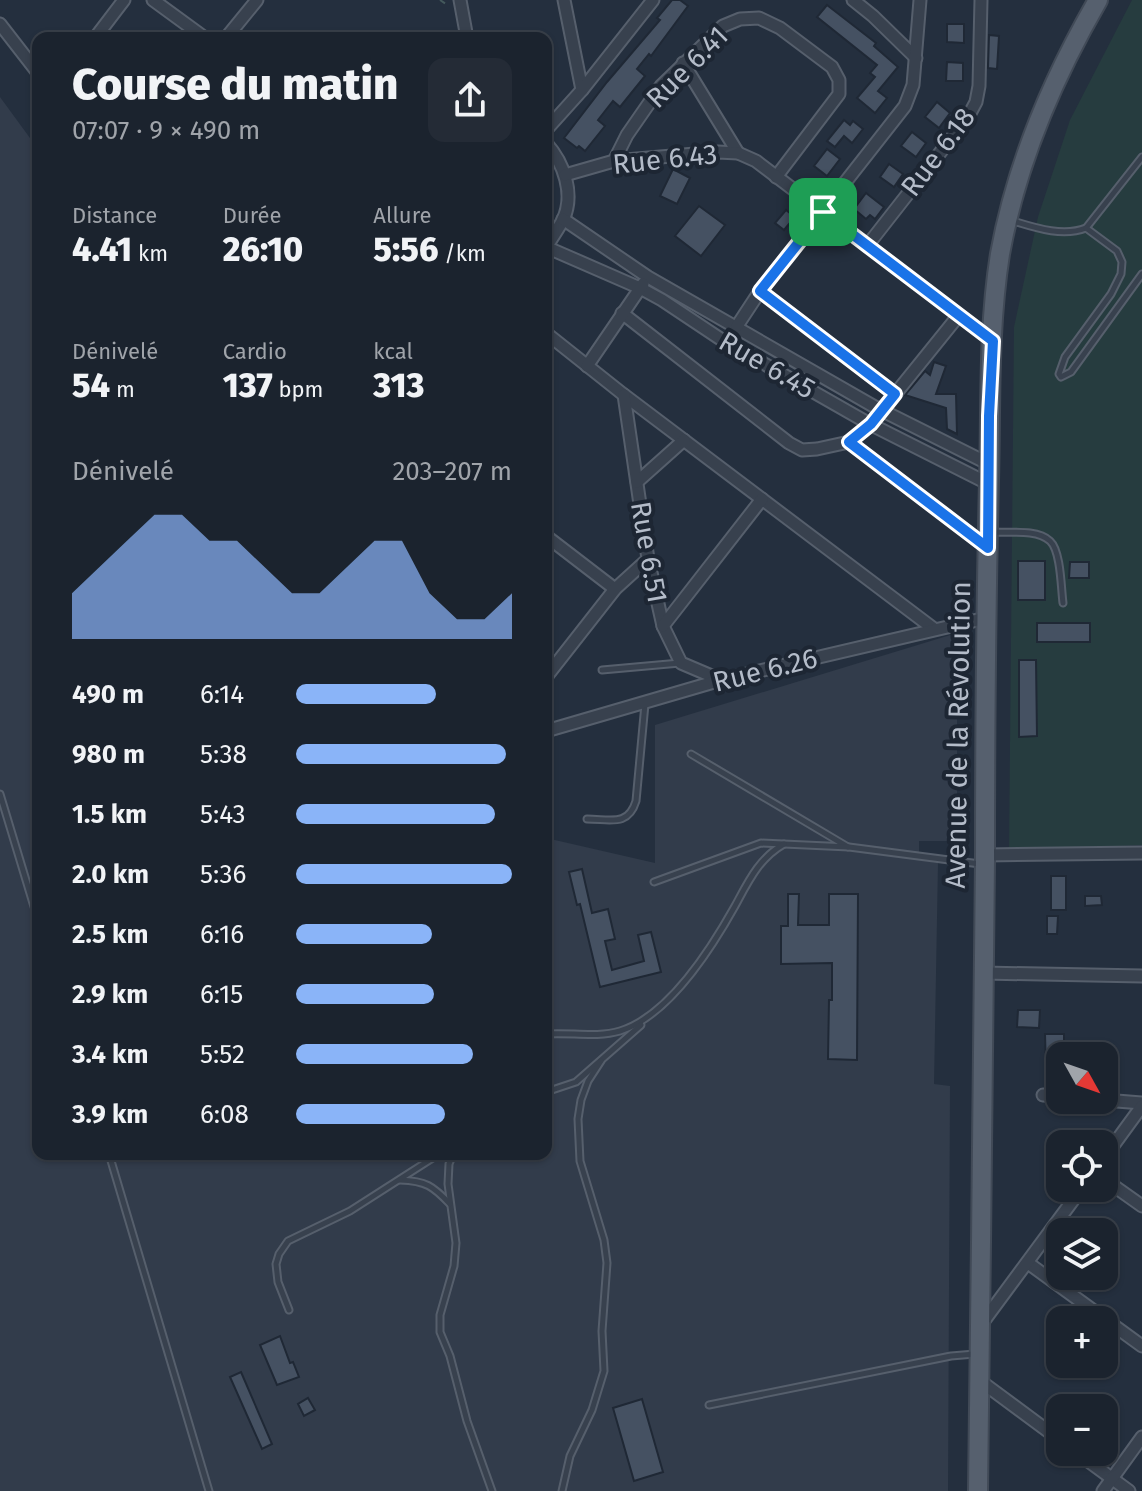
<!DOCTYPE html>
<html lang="fr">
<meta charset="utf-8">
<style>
body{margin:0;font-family:"Fira Sans",sans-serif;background:#242b36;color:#f1f3f6;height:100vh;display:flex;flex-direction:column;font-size:30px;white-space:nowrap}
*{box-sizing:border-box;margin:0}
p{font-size:26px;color:#a0a4aa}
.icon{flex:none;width:44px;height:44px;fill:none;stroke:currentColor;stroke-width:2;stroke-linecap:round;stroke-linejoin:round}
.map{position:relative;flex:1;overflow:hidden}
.side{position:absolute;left:32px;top:32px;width:520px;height:1128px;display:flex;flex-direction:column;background:#1b232e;border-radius:16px;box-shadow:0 2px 6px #0004,0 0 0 2px #39404a}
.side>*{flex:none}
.needle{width:52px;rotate:130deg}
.tools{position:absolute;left:1046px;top:1042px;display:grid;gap:16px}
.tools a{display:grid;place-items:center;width:72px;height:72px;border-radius:16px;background:#1b232e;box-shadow:0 2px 6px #0004,0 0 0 2px #39404a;font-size:40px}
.pin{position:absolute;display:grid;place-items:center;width:68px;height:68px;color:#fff;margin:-34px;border-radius:16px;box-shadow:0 4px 12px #0006}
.round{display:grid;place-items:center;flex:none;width:84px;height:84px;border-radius:16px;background:#242b36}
.overview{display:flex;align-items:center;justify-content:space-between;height:136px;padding:0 40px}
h1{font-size:44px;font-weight:800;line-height:60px}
.metrics{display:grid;grid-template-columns:repeat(3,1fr);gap:12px;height:136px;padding:8px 40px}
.metrics div{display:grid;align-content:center}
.metrics b{font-size:34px;font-weight:800}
.metrics small{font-size:22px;font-weight:400}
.metrics p{font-size:22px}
.chart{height:224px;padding:16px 40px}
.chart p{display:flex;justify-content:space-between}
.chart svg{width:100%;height:144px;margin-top:8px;fill:#8ab4f8;opacity:.7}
ul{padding:0 40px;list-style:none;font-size:26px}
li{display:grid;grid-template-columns:128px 96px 1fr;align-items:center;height:60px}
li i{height:20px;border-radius:10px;background:#8ab4f8}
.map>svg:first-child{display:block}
.airport{fill:#323c4b}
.green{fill:#263c3f}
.building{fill:#455162;stroke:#1f2835;stroke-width:2}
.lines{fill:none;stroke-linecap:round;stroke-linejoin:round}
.lane-casing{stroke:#565f6c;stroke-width:9}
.street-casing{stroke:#565f6c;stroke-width:15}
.primary-casing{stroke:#414a57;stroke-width:22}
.path{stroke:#44595c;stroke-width:2;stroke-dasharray:6 6;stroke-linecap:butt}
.lane{stroke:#38414e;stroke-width:5}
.street{stroke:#38414e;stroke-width:11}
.primary{stroke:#56606e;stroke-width:18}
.route-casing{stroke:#fff;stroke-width:16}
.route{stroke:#1a73e8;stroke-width:10}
.labels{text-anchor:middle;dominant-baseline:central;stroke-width:8;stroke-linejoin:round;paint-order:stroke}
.street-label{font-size:28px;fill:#b4bcc9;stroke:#1d2633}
</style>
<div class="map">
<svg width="1142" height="1491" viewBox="0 0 1142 1491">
<rect width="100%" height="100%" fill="#242f3e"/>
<!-- airport -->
<polygon class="airport" points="0,97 38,149 38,1154 546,1154 546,838 655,863 655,725 957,633 957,841 919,841 919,860 938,863 934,1084 950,1086 948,1491 0,1491"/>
<!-- green -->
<polygon class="green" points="1132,0 1142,0 1142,845 1009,851 1014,327 1038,217 1070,120"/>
<!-- building -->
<g class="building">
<polygon points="672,0 680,0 688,6 651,56 649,54 637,69 645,76 620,107 613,101 598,120 605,126 585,151 579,146 577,148 564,138 607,82 660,20 657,18"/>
<polygon points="827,5 876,43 874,46 898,67 878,91 887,98 875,113 857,98 875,77 870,73 877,65 817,17"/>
<polygon points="947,24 964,24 964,43 947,42"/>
<polygon points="989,35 999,36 997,69 988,68"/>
<polygon points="947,62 963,63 963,81 946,81"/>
<polygon points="937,102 950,113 939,128 925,117"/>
<polygon points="844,120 850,125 853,121 863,129 852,143 844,136 835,147 827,141"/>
<polygon points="912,132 926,143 916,157 901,146"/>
<polygon points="827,149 840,159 827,176 814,166"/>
<polygon points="889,164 903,174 894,187 880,177"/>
<polygon points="673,169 690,178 677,204 660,196"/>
<polygon points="866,193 884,207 875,219 870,215 866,219 854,209"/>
<polygon points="699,206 725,225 701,256 675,236"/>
<polygon points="786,210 795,217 784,230 775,223"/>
<polygon points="934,362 946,366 936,394 956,394 957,434 947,429 946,408 905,395 925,371 930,375"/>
<rect x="1018" y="561" width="27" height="39"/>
<polygon points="1070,562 1089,562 1089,578 1069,578"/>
<rect x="1037" y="623" width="53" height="19"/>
<polygon points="1019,660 1036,660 1037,736 1019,737"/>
<polygon points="582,869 592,913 608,909 615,939 605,941 612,970 644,961 638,935 651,932 661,972 600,987 580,904 577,905 569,872"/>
<rect x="1051" y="876" width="15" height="34"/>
<polygon points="788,894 799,894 798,925 829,925 829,894 858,894 857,1060 828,1059 829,1000 832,1000 832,963 781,964 781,926 788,926"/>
<polygon points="1085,896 1101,896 1102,905 1085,906"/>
<polygon points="1047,916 1058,916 1057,934 1047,934"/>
<polygon points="1018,1010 1040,1010 1039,1028 1017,1027"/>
<polygon points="1045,1034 1064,1034 1064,1056 1060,1056 1060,1072 1046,1072"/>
<polygon points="280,1336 290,1363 293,1362 299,1377 277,1385 260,1345"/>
<polygon points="241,1372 272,1444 262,1449 230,1377"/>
<polygon points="308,1398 315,1410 304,1416 298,1404"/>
<polygon points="642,1399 663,1472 634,1481 613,1408"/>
</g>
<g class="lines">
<!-- lane casing -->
<g class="lane-casing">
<g id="lane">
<path d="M 1013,221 C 1036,228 1063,237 1086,228 L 1142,157"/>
<polyline points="1086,228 1117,251 1122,262 1121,274 1111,294 1065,357 1059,374 1061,377 1071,372 1142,274"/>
<path d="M 993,532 C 1009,533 1037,529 1050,541 C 1061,551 1061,588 1063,603"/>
<polyline points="602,670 680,663"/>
<polyline points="691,754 848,847"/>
<polyline points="0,794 38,920"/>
<path d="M 587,819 C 610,819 628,827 636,801 L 645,704"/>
<polyline points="654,882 761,843 849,847 980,864"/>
<path d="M 546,1034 C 571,1032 596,1038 620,1031 C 668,1016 711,949 735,906 C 748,882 759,858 784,844"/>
<polyline points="546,1092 576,1082 641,1025"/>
<polyline points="109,1154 209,1491"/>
<polyline points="453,1154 449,1164 448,1184 456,1243 454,1266 440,1315 440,1332 450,1356 467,1421 492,1491"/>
<path d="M 400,1180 C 426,1181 433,1186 450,1204"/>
<polyline points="289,1310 278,1282 276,1264 279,1254 288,1241 350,1211 439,1154"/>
<polyline points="709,1405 951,1356 975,1354"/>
<polyline points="562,1491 570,1456 592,1410 604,1371 602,1331 607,1263 604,1240 580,1161 578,1119 581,1100 588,1081 601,1061"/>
</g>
</g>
<!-- street casing -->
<g class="street-casing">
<g id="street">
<polyline points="153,0 205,38"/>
<polyline points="460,0 467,38"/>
<polyline points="564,0 582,90"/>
<polyline points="853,0 873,16 916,58"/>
<polyline points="0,24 38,73"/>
<polyline points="95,38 124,0"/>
<polyline points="226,38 257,0"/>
<polyline points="683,63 738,153"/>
<polyline points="546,130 582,90 653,0"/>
<path d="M 546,143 C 564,163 575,194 563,220 C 558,229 552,238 546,247"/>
<polyline points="614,161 627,135 661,86 723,26 740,19 759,18 780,28 832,67 839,80 839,94 776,177"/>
<polyline points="565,175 614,161 718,152 738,153 756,161 993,341"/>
<polyline points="563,219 648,277 875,407 989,464"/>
<polyline points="867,246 968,117 976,102 979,86 981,0"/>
<polyline points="546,247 640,288 662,300 719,338 868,423 989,484"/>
<polyline points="760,291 895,394"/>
<polyline points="622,313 789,443 802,450 817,449 849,442 871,424 959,315"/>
<polyline points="737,326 760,291 905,106 913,85 920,0"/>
<polyline points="546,333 624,395 934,629"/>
<polyline points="587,366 643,284"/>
<polyline points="624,395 648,559 663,626 681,663 721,680"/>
<polyline points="849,442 988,548"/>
<polyline points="637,482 684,440"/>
<polyline points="546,536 615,589"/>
<polyline points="663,626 762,499"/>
<polyline points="546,677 615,589 648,559"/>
<polyline points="546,731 721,680 986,618"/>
<polyline points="985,855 1142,853"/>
<polyline points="983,973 1142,976"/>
<polyline points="1043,1095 1060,1096"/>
<polyline points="1104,1100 1142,1103"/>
<polyline points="1104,1158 1142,1106"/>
<polyline points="1104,1179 1142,1206"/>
<polyline points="1028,1263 1142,1346"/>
<polyline points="980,1326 1082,1188"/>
<polyline points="979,1380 1060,1440"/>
<polyline points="1076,1452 1129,1491"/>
<polyline points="1103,1491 1142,1437"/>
</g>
</g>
<!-- primary casing -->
<g class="primary-casing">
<path id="primary" d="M 978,1491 C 980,1281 984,1071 985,861 C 985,734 986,608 989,481 C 991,406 988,329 1000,254 C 1016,165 1053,78 1098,0"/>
</g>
<!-- path -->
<polyline class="path" points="440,0 449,6"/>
<!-- lane -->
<use href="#lane" class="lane"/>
<!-- street -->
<use href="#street" class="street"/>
<!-- primary -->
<use href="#primary" class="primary"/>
</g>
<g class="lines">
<!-- route casing -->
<g class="route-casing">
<polygon id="route" points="823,212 993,341 989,416 988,548 849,442 871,424 895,394 760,291"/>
</g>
<!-- route -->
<use href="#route" class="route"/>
</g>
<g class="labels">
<!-- street labels -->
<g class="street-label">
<text transform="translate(687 67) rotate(-45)">Rue 6.41</text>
<text transform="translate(938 152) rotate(-53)">Rue 6.18</text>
<text transform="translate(665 159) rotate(-6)">Rue 6.43</text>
<text transform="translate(767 365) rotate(30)">Rue 6.45</text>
<text transform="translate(649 552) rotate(80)">Rue 6.51</text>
<text transform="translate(765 670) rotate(-14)">Rue 6.26</text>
<text transform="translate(958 735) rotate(-89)">Avenue de la Révolution</text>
</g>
</g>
</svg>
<div class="tools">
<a><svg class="needle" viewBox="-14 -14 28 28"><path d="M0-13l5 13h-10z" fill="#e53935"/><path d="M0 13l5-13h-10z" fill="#a0a4aa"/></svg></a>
<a><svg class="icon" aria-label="locate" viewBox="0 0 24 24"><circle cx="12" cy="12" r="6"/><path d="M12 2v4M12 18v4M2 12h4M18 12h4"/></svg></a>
<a><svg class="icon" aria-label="layers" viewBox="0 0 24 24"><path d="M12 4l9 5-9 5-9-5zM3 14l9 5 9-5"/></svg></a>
<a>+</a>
<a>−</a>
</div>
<div class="pin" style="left:823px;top:212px;background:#1e9e55"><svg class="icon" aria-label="arrive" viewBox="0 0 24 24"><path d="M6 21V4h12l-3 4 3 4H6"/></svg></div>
<section class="side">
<div class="overview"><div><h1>Course du matin</h1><p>07:07 · 9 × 490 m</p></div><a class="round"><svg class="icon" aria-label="share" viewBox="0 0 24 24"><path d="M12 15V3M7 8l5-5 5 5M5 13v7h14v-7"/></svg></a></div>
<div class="metrics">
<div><p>Distance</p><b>4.41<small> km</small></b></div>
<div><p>Durée</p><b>26:10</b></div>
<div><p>Allure</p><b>5:56<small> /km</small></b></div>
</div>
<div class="metrics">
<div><p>Dénivelé</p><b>54<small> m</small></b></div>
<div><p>Cardio</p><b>137<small> bpm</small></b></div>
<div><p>kcal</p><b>313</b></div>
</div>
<div class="chart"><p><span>Dénivelé</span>203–207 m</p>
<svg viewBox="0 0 160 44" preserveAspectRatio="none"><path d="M0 44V30L10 22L20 14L30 6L40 6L50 14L60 14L70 22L80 30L90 30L100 22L110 14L120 14L130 30L140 38L150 38L160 30V44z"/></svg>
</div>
<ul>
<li><b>490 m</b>6:14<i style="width:65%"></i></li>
<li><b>980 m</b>5:38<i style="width:97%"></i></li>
<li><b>1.5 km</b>5:43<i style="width:92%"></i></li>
<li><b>2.0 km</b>5:36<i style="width:100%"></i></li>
<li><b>2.5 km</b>6:16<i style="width:63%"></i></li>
<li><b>2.9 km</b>6:15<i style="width:64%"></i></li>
<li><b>3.4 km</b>5:52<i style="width:82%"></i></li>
<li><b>3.9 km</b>6:08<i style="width:69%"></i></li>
</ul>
</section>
</div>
